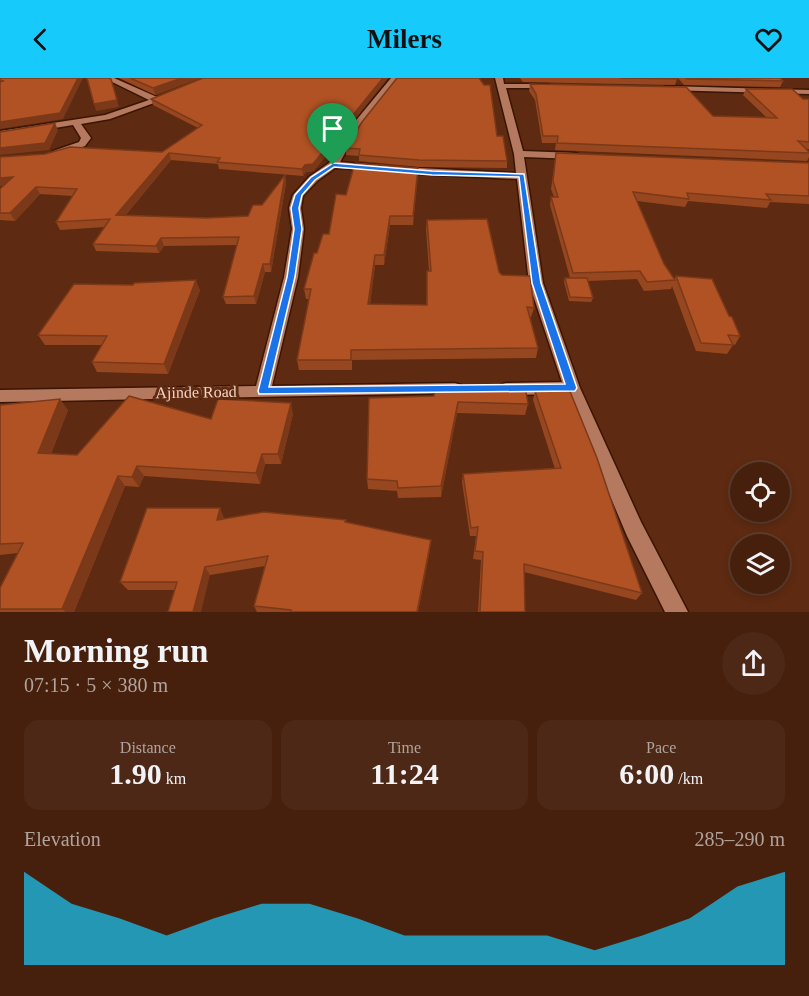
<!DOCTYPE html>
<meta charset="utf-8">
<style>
body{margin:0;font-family:Georgia,serif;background:#4d2816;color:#f1f3f6;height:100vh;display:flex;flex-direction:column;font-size:22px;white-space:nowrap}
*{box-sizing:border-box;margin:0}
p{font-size:20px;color:#b0a39d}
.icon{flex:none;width:33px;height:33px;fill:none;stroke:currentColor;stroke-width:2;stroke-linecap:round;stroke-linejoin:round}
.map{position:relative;height:534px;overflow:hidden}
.details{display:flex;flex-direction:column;background:#46200d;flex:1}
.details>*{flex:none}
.controls{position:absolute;left:730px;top:384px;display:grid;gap:12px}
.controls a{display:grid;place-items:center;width:60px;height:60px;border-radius:50%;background:#46200d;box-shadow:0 3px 9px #0003,0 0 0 2px #5e3e2e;font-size:30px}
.pin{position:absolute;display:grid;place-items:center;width:51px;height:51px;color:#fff;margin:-62px -26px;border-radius:50% 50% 50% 0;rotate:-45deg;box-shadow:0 0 6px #0007}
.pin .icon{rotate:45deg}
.round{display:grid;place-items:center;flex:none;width:63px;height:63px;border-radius:32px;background:#4d2816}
.overview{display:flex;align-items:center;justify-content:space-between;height:102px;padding:0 24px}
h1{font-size:33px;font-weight:800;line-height:45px}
.stats{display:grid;grid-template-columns:repeat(3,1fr);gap:9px;height:102px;padding:6px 24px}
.stats div{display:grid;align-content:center;border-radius:15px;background:#4d2816;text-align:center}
.stats b{font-size:30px;font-weight:800}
.stats small{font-size:16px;font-weight:400}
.stats p{font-size:16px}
.chart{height:168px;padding:12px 24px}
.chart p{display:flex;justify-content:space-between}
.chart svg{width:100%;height:108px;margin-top:6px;fill:#16cafb;opacity:.7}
header{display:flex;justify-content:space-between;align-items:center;height:78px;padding:0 24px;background:#16cafb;color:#111;font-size:27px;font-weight:800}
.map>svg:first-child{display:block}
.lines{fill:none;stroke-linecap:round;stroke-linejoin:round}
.minor-casing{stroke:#3b1503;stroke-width:3}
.minor{fill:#b57960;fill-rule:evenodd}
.wall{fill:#97471f}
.shaded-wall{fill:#7b3919}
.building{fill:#b05224;stroke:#7b3919;stroke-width:1.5}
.route{fill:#1a73e8;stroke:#fff;stroke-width:1.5;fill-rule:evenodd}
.labels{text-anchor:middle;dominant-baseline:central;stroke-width:6;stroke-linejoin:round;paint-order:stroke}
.street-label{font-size:16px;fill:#f4d3c5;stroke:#5e2a11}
</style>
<header><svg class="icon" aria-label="back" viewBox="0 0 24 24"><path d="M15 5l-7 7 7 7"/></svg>Milers<svg class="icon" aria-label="heart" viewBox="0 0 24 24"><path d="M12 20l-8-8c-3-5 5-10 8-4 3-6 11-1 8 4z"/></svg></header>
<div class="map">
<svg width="809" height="534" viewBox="0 0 809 534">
<rect width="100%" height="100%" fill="#5e2a11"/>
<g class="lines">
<!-- minor casing -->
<g class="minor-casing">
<g id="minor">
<polygon points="104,0 114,0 157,19 172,15 176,17 110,41 81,46 91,60 85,68 56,78 53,77 53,73 79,64 81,60 73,47 0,59 0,53 105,37 149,22"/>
<polygon points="391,0 399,0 360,49 340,84 375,87 379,88 379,92 335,90 317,103 303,118 301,130 304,151 298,199 272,308 455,305 461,307 463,311 461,315 0,324 0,312 256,308 284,199 292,151 289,130 293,117 309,99 329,85 353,46"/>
<polygon points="495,0 503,0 504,6 548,6 552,8 548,10 506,10 523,73 576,75 581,78 576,81 524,79 543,205 580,310 641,444 688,534 665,534 627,458 567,316 506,317 500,315 498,311 500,307 506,305 562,304 529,205 517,101 399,95 394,92 399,89 516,95 514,76"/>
<polygon points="668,8 809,12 809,16 665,12 665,8"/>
</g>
</g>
<!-- minor -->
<use href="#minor" class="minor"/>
</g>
<!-- wall -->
<g class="wall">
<polygon points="119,0 200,0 155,17"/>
<polygon points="520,0 676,0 677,1 675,7 523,4"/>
<polygon points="678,0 780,0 783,3 780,9 684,7"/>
<polygon points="530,6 713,38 766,39 743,17 746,11 803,21 809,21 809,71 806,71 809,74 809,79 807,83 555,72 556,65 542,65 535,22 529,13"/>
<polygon points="151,21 314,93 306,94 303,98 219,91 218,86 171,82 125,138 206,140 248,138 262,127 285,97 286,105 271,194 265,194 256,226 226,226 223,219 237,167 164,168 159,175 96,173 93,166 105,149 60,152 56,144 73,118 40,116 15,143 0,142 0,111 3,108 0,108 162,74 198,50 153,27"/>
<polygon points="497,58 507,83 507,90 419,89 359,83 359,78 346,77 346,70"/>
<polygon points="556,75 809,85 809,126 770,124 767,130 688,123 685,129 637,123 664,186 674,202 676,198 729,238 740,258 735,267 732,266 733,267 727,276 696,273 672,208 671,211 644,213 637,201 588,203 593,220 591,224 569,223 564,204 565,200 570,200 550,127 551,119 554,119 551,111"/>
<polygon points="418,90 413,147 390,147 384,187 375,187 370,226 426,227 429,193 426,151 427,142 499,194 534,230 531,239 530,239 538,270 536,280 352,282 352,292 299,292 297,282 309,221 306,221 304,211 317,175 329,156"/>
<polygon points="200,212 168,296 97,294 92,284 102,267 45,267 38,257"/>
<polygon points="535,313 642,515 636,522 524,494 525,534 478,534 481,482 473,481 476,458 470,458 462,404 463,396 555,391 533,322"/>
<polygon points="369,320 528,326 525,337 457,335 441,419 398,420 397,413 368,411 367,401"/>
<polygon points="0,327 68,332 51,376 77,377 211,341 293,336 281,386 265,386 260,406 144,398 139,409 125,408 74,534 0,534 0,510 18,475 0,477"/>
<polygon points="220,430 224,441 346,442 346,445 430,471 418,534 257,534 254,528 265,488 210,497 174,512 128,512 120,504"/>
</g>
<!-- shaded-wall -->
<g class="shaded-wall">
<polygon points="78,0 83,0 63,41 0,51 0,44"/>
<polygon points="182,0 200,0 155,17 153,10"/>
<polygon points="383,0 388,0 314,93 306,94 303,98 302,91"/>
<polygon points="111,1 119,29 96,33 94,26"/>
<polygon points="55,45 58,52 49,72 0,77 0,70"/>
<polygon points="169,75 171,82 119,145 116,137"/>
<polygon points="418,90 418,99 413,147 413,138"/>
<polygon points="285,97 286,105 271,194 270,186"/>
<polygon points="13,99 17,106 0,108 0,100"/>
<polygon points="36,109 40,116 15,143 10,135"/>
<polygon points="390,138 390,147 384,187 384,177"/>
<polygon points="161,160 164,168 159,175 156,168"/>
<polygon points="375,177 375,187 369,236 368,226"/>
<polygon points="263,186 265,194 256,226 254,218"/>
<polygon points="196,202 200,212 168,296 164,286"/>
<polygon points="60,321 68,332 47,386 38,375"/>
<polygon points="458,324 457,335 441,419 441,408"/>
<polygon points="291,325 293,336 281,386 278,376"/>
<polygon points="262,376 265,386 260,406 256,395"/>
<polygon points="137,388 144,398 139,409 132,399"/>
<polygon points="118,398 125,408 74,534 66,534 62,531"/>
<polygon points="220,430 224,440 222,451 217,442"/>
<polygon points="431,462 430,471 418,534 417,534"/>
<polygon points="205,489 210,497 201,534 193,534"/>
</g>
<!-- building -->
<g class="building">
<polygon points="0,0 78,0 60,35 0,44 0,4 3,3 0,2"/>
<polygon points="87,0 109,0 111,1 117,22 94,26"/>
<polygon points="130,0 182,0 153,10"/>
<polygon points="203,0 383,0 313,86 305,87 302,91 217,84 220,80 169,75 116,137 206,140 248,138 253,127 262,127 285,97 270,186 263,186 254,218 223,219 239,159 161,160 156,168 93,166 110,141 56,144 77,111 36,109 10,135 0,135 0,111 13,99 0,100 0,79 45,76 70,69 162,74 202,47 151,21"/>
<polygon points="397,0 479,0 484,7 490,7 497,58 503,58 507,83 419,82 359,77 360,71 346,70 362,44"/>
<polygon points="620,0 676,0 677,1"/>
<polygon points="686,0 780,0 783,3 687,1"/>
<polygon points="530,6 686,9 713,38 777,40 746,11 792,11 803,21 809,21 809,64 798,63 809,74 809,75 557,65 558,58 543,58 536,16"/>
<polygon points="55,45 45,65 0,70 0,54"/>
<polygon points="556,75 809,85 809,118 766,116 771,122 687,115 689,121 633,114 664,186 675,202 647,204 640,193 573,195 551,119 558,119 553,103"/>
<polygon points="355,85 418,90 413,138 390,138 384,177 375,177 368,226 427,227 427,193 431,193 427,142 487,141 499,194 502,197 530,198 534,230 527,229 538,270 351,272 351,282 297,282 311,211 304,211 314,175 317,175 323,156 329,156 336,116 346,117"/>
<polygon points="676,198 712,201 729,238 732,239 740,258 728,257 733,267 701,265"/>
<polygon points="565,200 587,200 593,220 570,219"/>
<polygon points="196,202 164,286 92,284 107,258 38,257 74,206 133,207 134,205"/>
<polygon points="525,308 528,326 458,324 441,408 398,410 397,403 367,401 369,320 434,318 434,309"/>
<polygon points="569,311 597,380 642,515 524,486 525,534 480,534 483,474 475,473 478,449 471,450 463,396 561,390 535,313"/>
<polygon points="129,318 211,341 218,321 291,325 278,376 262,376 256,395 137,388 132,399 118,398 62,531 0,531 0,510 23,465 0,466 0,327 60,321 38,375 77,377"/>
<polygon points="147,430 220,430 217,442 264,434 346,442 345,444 431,462 417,534 291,534 291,532 254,528 268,478 205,489 193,534 168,534 177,504 120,504"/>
</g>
<!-- route -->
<path class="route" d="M 333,85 L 432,93 L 524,96 L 541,205 L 577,310 L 575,313 L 259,316 L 258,313 L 287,199 L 294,151 L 291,130 L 295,117 L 311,99 ZM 334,89 L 432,97 L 519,99 L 532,205 L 565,306 L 269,309 L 295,199 L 302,151 L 299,130 L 302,117 L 315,102 Z"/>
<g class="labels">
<!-- street labels -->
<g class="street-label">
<text transform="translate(196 314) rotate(-1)">Ajinde Road</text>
</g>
</g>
</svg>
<div class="controls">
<a><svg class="icon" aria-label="locate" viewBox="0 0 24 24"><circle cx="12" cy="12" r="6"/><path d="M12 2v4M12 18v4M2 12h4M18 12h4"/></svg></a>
<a><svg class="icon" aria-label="layers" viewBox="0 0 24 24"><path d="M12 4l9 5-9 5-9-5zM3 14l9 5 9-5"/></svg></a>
</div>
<div class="pin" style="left:333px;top:87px;background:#1e9e55"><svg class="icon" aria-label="arrive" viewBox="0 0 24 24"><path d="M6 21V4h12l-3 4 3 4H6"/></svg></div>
</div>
<section class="details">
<div class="overview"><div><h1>Morning run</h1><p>07:15 · 5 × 380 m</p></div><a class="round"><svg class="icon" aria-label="share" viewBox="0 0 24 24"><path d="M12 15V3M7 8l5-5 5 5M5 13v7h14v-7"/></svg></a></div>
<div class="stats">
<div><p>Distance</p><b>1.90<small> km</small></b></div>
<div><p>Time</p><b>11:24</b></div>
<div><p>Pace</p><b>6:00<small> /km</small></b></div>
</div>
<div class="chart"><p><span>Elevation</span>285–290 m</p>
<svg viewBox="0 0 160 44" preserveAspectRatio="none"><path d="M0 44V6L10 19L20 25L30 32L40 25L50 19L60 19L70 25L80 32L90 32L100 32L110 32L120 38L130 32L140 25L150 12L160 6V44z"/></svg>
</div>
</section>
